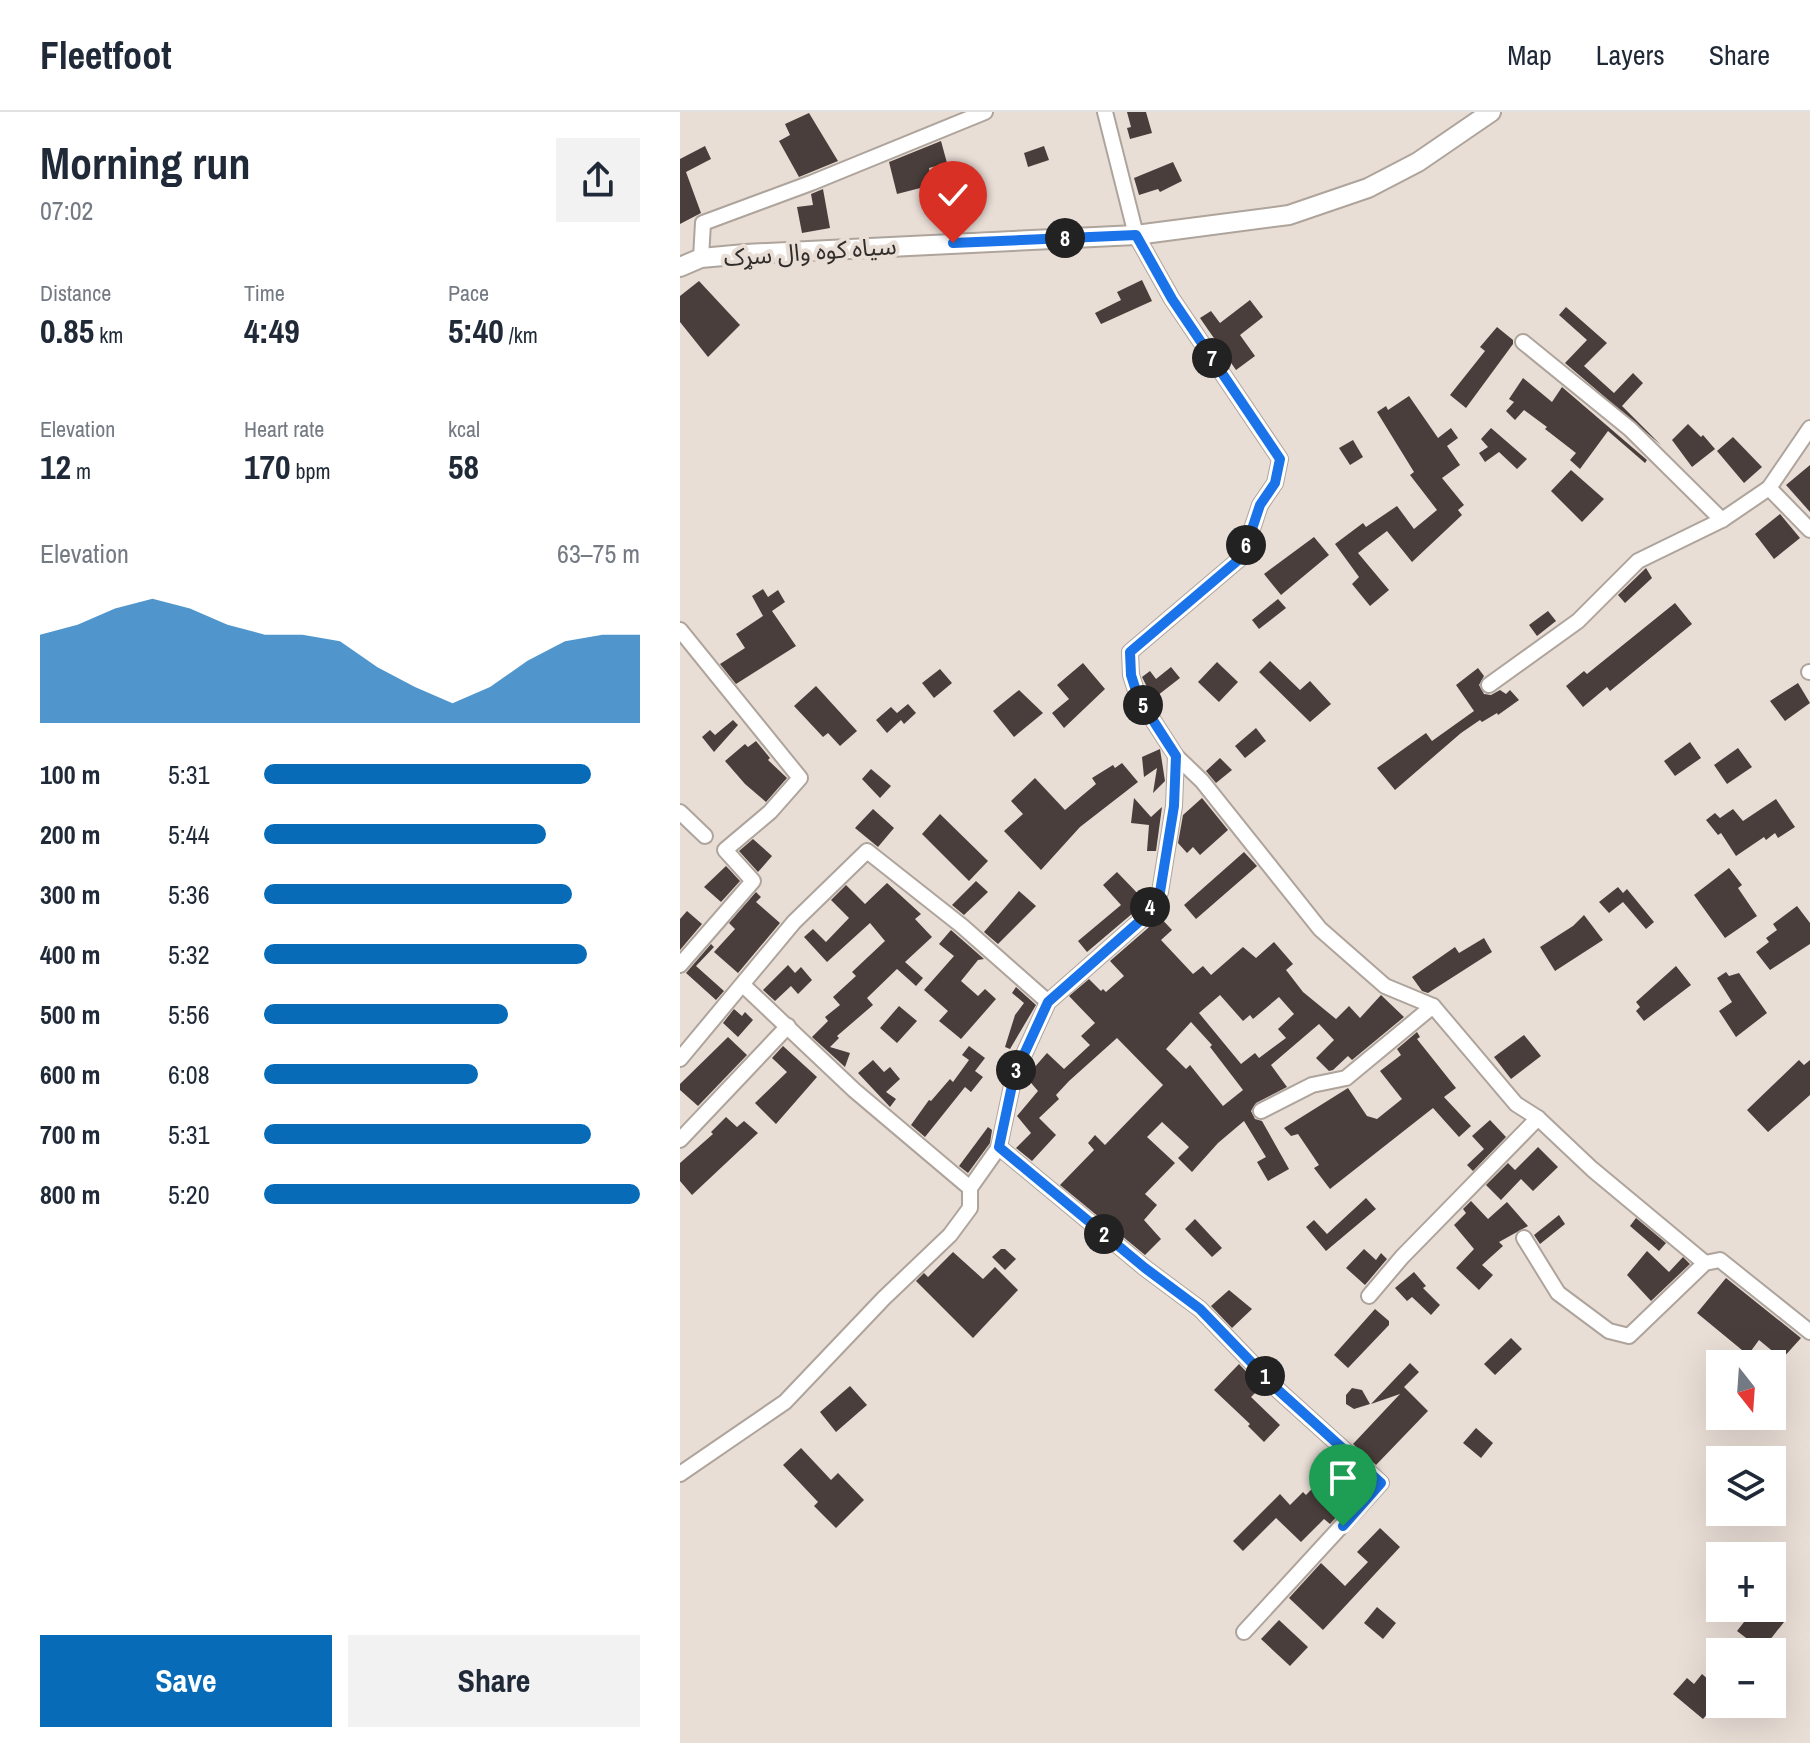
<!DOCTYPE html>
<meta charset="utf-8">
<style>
body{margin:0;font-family:"Archivo Narrow","Noto Sans Arabic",sans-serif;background:#f2f2f3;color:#1f2937;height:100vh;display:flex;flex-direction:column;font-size:30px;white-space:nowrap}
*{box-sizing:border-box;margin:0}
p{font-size:26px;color:#747a83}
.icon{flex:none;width:44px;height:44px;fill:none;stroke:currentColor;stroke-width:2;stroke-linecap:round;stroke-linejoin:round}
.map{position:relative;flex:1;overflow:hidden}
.panel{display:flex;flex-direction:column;background:#fff;width:680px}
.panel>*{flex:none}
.needle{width:52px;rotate:163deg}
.controls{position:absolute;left:1026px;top:1238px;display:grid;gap:16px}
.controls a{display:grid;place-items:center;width:80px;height:80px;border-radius:0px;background:#fff;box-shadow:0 8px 32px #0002;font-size:40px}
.pin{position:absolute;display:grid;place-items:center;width:68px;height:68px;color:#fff;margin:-82px -34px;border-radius:50% 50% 50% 0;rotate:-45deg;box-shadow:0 0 8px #0007}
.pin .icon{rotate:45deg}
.km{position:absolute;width:40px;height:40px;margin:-20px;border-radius:50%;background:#222;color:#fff;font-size:22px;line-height:40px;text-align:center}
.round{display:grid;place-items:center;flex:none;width:84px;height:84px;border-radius:0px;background:#f2f2f3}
.summary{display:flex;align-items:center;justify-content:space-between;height:136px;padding:0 40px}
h1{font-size:44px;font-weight:800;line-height:60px}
.stats{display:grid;grid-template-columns:repeat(3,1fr);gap:12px;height:136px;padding:8px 40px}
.stats div{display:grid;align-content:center}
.stats b{font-size:34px;font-weight:800}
.stats small{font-size:22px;font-weight:400}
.stats p{font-size:22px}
.chart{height:224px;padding:16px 40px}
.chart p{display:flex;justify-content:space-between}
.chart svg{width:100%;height:144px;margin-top:8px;fill:#076bb7;opacity:.7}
.button{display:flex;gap:16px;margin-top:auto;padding:16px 40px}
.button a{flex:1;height:92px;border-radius:0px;background:#076bb7;color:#fff;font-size:32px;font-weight:800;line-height:92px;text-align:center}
.button a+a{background:#f2f2f3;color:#1f2937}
ul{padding:0 40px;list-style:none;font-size:26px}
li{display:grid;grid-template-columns:128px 96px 1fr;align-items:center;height:60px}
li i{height:20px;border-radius:10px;background:#076bb7}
header{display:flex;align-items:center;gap:48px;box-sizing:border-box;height:112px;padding:0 40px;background:#fff;border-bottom:2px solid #e0e1e3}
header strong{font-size:38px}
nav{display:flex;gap:44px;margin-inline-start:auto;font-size:28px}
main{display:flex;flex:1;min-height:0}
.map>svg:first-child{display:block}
.building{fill:#493e3b;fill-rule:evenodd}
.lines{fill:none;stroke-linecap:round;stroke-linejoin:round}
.minor-casing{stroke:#aea49b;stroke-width:18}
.tertiary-casing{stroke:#aea49b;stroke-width:22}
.minor{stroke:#fff;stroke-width:14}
.tertiary{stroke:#fff;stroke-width:18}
.route-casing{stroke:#fff;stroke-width:16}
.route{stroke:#1a73e8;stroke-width:10}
.labels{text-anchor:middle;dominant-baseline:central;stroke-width:8;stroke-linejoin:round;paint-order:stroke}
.street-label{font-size:24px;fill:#312d2a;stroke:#e9ded6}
</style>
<header>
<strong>Fleetfoot</strong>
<nav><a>Map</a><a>Layers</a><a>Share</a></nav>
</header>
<main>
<section class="panel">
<div class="summary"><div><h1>Morning run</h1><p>07:02</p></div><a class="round"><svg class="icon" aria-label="share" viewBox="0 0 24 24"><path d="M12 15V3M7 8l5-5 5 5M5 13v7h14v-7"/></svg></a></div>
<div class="stats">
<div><p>Distance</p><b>0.85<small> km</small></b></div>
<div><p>Time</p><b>4:49</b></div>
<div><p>Pace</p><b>5:40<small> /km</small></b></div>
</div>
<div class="stats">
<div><p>Elevation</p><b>12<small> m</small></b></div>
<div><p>Heart rate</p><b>170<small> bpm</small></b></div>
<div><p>kcal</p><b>58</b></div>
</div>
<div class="chart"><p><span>Elevation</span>63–75 m</p>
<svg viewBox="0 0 160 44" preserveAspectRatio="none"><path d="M0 44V17L10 14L20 9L30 6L40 9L50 14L60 17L70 17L80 19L90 27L100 33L110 38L120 33L130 25L140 19L150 17L160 17V44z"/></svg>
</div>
<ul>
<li><b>100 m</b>5:31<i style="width:87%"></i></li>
<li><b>200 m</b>5:44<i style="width:75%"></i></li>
<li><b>300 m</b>5:36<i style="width:82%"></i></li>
<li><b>400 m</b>5:32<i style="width:86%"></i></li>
<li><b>500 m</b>5:56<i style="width:65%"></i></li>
<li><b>600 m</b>6:08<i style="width:57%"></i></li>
<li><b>700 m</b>5:31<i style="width:87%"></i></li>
<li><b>800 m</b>5:20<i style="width:100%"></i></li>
</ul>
<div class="button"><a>Save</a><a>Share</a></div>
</section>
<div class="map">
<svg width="1130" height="1631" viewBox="0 0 1130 1631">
<rect width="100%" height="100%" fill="#e9ded6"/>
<!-- building -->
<g class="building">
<polygon points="447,0 466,0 472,21 450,27 447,16 451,15"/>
<polygon points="129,1 158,49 119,65 99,29 110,23 105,12"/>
<polygon points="261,29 267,51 249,56 252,73 217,82 209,50"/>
<polygon points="25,34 31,47 6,60 21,101 0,112 0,47"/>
<polygon points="364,34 369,48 348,55 344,41"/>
<polygon points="493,50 502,69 480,80 478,77 459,83 454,66"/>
<polygon points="143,77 150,116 122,121 117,95 133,93 131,82"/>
<polygon points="462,168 472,189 421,212 415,201 441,188 437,180"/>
<polygon points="19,169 60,213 28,245 0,210 0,184"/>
<polygon points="570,188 583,205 560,223 575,244 556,258 520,206 531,199 540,211"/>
<polygon points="886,195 927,231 904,254 934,281 953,261 963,271 942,294 981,333 885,251 907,228 879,203"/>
<polygon points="817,215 833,228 833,232 786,296 770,283 805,239 800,235"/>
<polygon points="843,266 872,290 882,275 967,348 965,351 928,319 900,357 890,348 896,341 865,317 867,315 844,298 835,308 826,299 834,290 829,287"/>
<polygon points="729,284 758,326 771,316 778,326 767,334 780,353 762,366 784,393 778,398 782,403 732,450 707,419 678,441 709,478 690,494 672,472 679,465 655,432 683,411 686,415 717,394 734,417 757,398 730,363 734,360 697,300 706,294 708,298"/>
<polygon points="1008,312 1021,325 1023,323 1035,337 1012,355 992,328"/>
<polygon points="811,316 847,347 837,357 819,340 805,350 799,341 808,335 801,327"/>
<polygon points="1053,325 1082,355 1064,371 1037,339"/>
<polygon points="673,328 683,345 670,353 659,336"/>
<polygon points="1130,353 1130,400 1106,373"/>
<polygon points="891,358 924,387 902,410 871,379"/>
<polygon points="1100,402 1120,426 1094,447 1075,422"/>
<polygon points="634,425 649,443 601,483 584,462"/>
<polygon points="966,456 972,466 945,491 938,483"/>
<polygon points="83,477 88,485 98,478 105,490 92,499 116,534 56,572 40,552 65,536 56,522 89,500 83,504 72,484"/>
<polygon points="598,487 606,496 579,517 572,508"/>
<polygon points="995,491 1012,512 930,579 927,575 903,595 886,574 904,559 907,562"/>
<polygon points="868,499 876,509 857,524 849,513"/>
<polygon points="590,549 620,578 630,569 651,592 630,610 579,560"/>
<polygon points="537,550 558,570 539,590 518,570"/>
<polygon points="403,551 425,577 384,616 372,601 389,587 377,573"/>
<polygon points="491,555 500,566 473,587 462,565 470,559 476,567"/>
<polygon points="798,556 804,564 799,573 804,582 811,583 820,578 826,582 830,578 839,588 818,603 817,601 802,610 800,608 781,621 715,678 697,656 746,621 752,629 794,599 776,573"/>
<polygon points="260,557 272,571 254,586 242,571"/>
<polygon points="1118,571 1130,591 1105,609 1090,589"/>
<polygon points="136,574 177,619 160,634 148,621 143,625 114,594"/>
<polygon points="339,578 363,601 334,625 313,599"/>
<polygon points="228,592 236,601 224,612 221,608 207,621 196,608 211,595 217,601"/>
<polygon points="53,608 58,613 34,640 22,625 30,618 35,623"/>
<polygon points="576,616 586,629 565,646 555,634"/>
<polygon points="76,629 90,646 88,648 107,666 86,690 65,672 45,649 65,632 68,635"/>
<polygon points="1010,630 1021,646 995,664 984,649"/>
<polygon points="1058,636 1072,655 1047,672 1034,653"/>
<polygon points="480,637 485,669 473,681 477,656 464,665 462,645"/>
<polygon points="540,646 552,658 536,671 526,659"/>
<polygon points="442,651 458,670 400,715 361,758 324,719 343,702 331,689 355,666 385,698 416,672 412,666 433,653 435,656"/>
<polygon points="191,657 211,674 200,686 182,667"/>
<polygon points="454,686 471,705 482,695 476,739 467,739 469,713 451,711"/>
<polygon points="522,686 548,718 520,743 513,735 507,741 498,731 503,703"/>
<polygon points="1096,687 1115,715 1098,726 1095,721 1086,728 1084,725 1056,744 1041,721 1038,723 1026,708 1035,701 1040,706 1053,697 1063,709"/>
<polygon points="193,697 214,716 198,735 175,716"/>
<polygon points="260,702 308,749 289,769 242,722"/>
<polygon points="73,727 92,744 78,760 59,739"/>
<polygon points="564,740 577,754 516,807 504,793"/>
<polygon points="46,754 60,769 41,790 24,775"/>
<polygon points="1049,756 1062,773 1058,776 1077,804 1045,826 1014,783"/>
<polygon points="437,760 463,787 453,801 407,840 398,829 441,793 423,773"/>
<polygon points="296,769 308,780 284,803 272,793"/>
<polygon points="207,771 241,802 235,807 252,825 225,850 243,866 236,874 217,857 187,886 193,893 157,924 159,926 150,935 170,941 165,955 132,925 148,909 145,905 160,893 153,885 176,864 172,860 205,829 190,811 147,850 124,825 133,817 146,830 169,806 151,788 166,773 185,792"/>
<polygon points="938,775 943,781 947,777 974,810 966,817 943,790 929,801 919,790"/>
<polygon points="339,779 356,794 318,832 304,820"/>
<polygon points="76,780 81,785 76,790 100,811 58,861 34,840 55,817 49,811"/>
<polygon points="1117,794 1130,811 1130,832 1090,858 1076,840 1089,830 1086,826 1097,818 1093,812"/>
<polygon points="7,799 22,812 0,838 0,807"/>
<path d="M 477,802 L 492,818 L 481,828 L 513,862 L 523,854 L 531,863 L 563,835 L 576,846 L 594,830 L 613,852 L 606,858 L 623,880 L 656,907 L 669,894 L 680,906 L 701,883 L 724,905 L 672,948 L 668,944 L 653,958 L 649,959 L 636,946 L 654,928 L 639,912 L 591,953 L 607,975 L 576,991 L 571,999 L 575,1007 L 582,1009 L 609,1057 L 588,1069 L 577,1050 L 586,1045 L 564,1009 L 538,1031 L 512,1060 L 498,1046 L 509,1035 L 482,1010 L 467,1025 L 495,1051 L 465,1082 L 477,1093 L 464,1108 L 481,1127 L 465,1143 L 380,1073 L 414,1038 L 408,1031 L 415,1023 L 425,1033 L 483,973 L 437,926 L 389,969 L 376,983 L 379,987 L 359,1006 L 376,1023 L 352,1049 L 336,1036 L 351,1021 L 337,1004 L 358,979 L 346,965 L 367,941 L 384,957 L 410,933 L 401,924 L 415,911 L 389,884 L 409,867 L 421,879 L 423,877 L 426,880 L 444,864 L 430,849 L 468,816 ZM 540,883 L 563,909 L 570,903 L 573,907 L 599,885 L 614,902 L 598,917 L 606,926 L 579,946 L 575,941 L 561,952 L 519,901 ZM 511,910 L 532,933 L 530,935 L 563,978 L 543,994 L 510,953 L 506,957 L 486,937 Z"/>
<polygon points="904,803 923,828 875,859 860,835 893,814"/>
<polygon points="271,818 304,847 298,848 281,869 298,884 305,877 316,887 281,927 259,909 268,899 244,878 274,844 259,832"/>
<polygon points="804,826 812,840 748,881 742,879 732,865 775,835 779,841"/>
<polygon points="31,832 34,835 16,854 44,879 36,888 6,861"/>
<polygon points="108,853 115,861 121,855 132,868 118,882 111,874 95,889 83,878"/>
<polygon points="996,854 1011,873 964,909 956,899 960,895 956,890"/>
<polygon points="1046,860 1049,864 1059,861 1087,901 1056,925 1039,899 1052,890 1037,866"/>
<polygon points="336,875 356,893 330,937 325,935 335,903 344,891 332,881"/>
<polygon points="219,894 237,909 217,931 200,916"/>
<polygon points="54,897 62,904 65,900 73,908 58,925 43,911"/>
<polygon points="737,920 740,925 737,927 776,976 764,985 791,1014 779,1025 753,996 650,1077 634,1056 639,1053 618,1022 611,1024 604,1016 668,976 687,1004 697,1007 722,987 700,959 721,943 717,937"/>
<polygon points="844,923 861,944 831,967 814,945"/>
<polygon points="48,925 67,943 18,994 0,978 0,972"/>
<polygon points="103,934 137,965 96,1012 75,991 107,960 92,946"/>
<polygon points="289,934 305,946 295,959 303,965 291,980 285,975 245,1025 231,1013 249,988 251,989 270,967 273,970 289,948 282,943"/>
<polygon points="193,948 204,960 210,955 220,967 206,980 216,987 210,995 178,961"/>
<polygon points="1119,948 1124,953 1130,948 1130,983 1088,1020 1067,998"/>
<polygon points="46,1005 57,1015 64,1009 78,1021 12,1083 0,1069 0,1051 33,1022 31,1020"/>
<polygon points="810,1008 826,1025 793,1059 787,1053 804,1037 792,1024"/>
<polygon points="308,1015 312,1018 310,1031 288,1061 279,1054"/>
<polygon points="858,1035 878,1055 853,1079 841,1067 821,1088 806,1073 828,1051 835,1058"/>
<polygon points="686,1086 696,1097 646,1139 626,1115 634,1108 647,1122"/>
<polygon points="791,1089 808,1107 827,1090 848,1114 819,1130 823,1134 802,1153 813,1163 799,1178 776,1156 794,1137 774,1113 786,1101 783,1097"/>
<polygon points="879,1103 885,1112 860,1132 854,1123"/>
<polygon points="956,1106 986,1131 979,1139 950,1114"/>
<polygon points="515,1107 542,1136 532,1145 505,1117"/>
<polygon points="321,1137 325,1137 336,1147 325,1158 312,1145"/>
<polygon points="684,1137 696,1148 701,1141 707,1147 685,1173 666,1156"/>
<polygon points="967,1139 989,1160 1003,1145 1010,1152 971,1189 947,1163"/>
<polygon points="273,1140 303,1167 315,1155 338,1178 293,1226 236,1169 244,1161 248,1165"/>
<polygon points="734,1160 746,1174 743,1176 760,1193 751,1203 732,1185 727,1189 715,1176"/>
<polygon points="1046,1166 1121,1226 1102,1247 1079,1228 1068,1243 1017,1201"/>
<polygon points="549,1178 572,1197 552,1216 531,1194"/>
<polygon points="695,1197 709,1209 709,1213 668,1256 654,1243"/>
<polygon points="831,1226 842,1237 815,1263 804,1252"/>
<polygon points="730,1251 739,1260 724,1275 748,1299 696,1353 673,1332 720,1282 691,1292"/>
<polygon points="559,1252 581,1275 571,1285 600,1313 584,1330 568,1314 570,1312 534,1278"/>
<polygon points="170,1274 187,1293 156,1320 140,1300"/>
<polygon points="672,1276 682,1278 690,1292 674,1297 666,1292 666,1283"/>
<polygon points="796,1316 813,1331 801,1346 783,1331"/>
<polygon points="121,1336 151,1368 158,1361 184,1388 156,1416 134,1394 138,1390 103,1353"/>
<polygon points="653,1355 670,1372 678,1364 687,1372 650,1412 644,1407 621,1430 596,1406 563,1439 553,1429 600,1382 610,1393 623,1380 626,1383"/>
<polygon points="700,1416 720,1435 643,1518 609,1486 641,1451 665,1474 688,1450 677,1440"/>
<polygon points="697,1495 716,1511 703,1527 684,1511"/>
<polygon points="1075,1496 1087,1496 1104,1510 1082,1538 1057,1519"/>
<polygon points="599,1508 628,1535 610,1554 581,1527"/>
<polygon points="1022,1562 1030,1569 1033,1565 1040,1571 1040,1587 1023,1607 993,1582 1007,1566 1014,1572"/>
</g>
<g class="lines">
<!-- minor casing -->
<g class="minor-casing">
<g id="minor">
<polyline points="21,146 23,111 131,71 305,0"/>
<polyline points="843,230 950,317 1042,408"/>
<polyline points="1089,376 1130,418"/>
<polyline points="0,518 120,666 90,700 45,738 73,769 0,853"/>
<polyline points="1129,560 1130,560"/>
<polyline points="809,573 898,509 958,449 1042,408 1089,376 1130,316"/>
<polyline points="496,644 522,669 640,817 705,874 753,894 836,992 858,1006 912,1057 1025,1151"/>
<polyline points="0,700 25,724"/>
<polyline points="63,873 174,978 290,1076"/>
<polyline points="0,947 114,810 187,739 282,814 368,890"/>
<polyline points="581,999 632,973 666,966 753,894"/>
<polyline points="0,1028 108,914"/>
<polyline points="319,1035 465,1156 520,1197 598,1278 701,1371 564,1520"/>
<polyline points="844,1126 878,1181 929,1219 949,1224 1025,1151 1040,1148 1130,1220"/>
<polyline points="689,1184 722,1145 858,1006"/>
<polyline points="0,1362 105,1290 204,1186 270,1123 290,1096 290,1076 319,1035 334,964 368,890 461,808 480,780 494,694 496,644 458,585 451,563 450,540 563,444 580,393 595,371 600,347 492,187 456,123 425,0"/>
</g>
</g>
<!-- tertiary casing -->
<g class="tertiary-casing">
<polyline id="tertiary" points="0,155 21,146 65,142 456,123 609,103 688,76 738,50 811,0"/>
</g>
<!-- minor -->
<use href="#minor" class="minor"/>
<!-- tertiary -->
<use href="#tertiary" class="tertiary"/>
</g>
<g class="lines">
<!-- route casing -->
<g class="route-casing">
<polyline id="route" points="273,131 456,123 492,187 600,347 595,371 580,393 563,444 450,540 451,563 458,585 496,644 494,694 480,780 461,808 368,890 334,964 319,1035 465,1156 520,1197 598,1278 701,1371 663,1414"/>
</g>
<!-- route -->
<use href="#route" class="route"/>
</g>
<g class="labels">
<!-- street labels -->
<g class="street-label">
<text transform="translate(130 139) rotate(-4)">سیاه کوه وال سړک</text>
</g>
</g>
</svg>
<div class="controls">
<a><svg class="needle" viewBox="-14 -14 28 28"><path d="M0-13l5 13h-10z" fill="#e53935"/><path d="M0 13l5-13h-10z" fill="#747a83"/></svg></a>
<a><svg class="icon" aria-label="layers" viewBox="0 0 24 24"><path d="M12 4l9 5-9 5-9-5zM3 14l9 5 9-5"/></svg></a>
<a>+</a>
<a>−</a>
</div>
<div class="pin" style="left:663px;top:1414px;background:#1e9e55"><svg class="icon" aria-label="arrive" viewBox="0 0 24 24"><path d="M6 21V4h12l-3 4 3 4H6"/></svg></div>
<div class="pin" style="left:273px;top:131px;background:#d93025"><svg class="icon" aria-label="check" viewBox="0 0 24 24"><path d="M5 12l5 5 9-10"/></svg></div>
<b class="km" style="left:585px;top:1264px">1</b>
<b class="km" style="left:424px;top:1122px">2</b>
<b class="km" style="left:336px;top:958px">3</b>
<b class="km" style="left:470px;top:795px">4</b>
<b class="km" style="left:463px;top:593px">5</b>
<b class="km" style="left:566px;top:433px">6</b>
<b class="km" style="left:532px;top:246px">7</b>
<b class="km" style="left:385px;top:126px">8</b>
</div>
</main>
